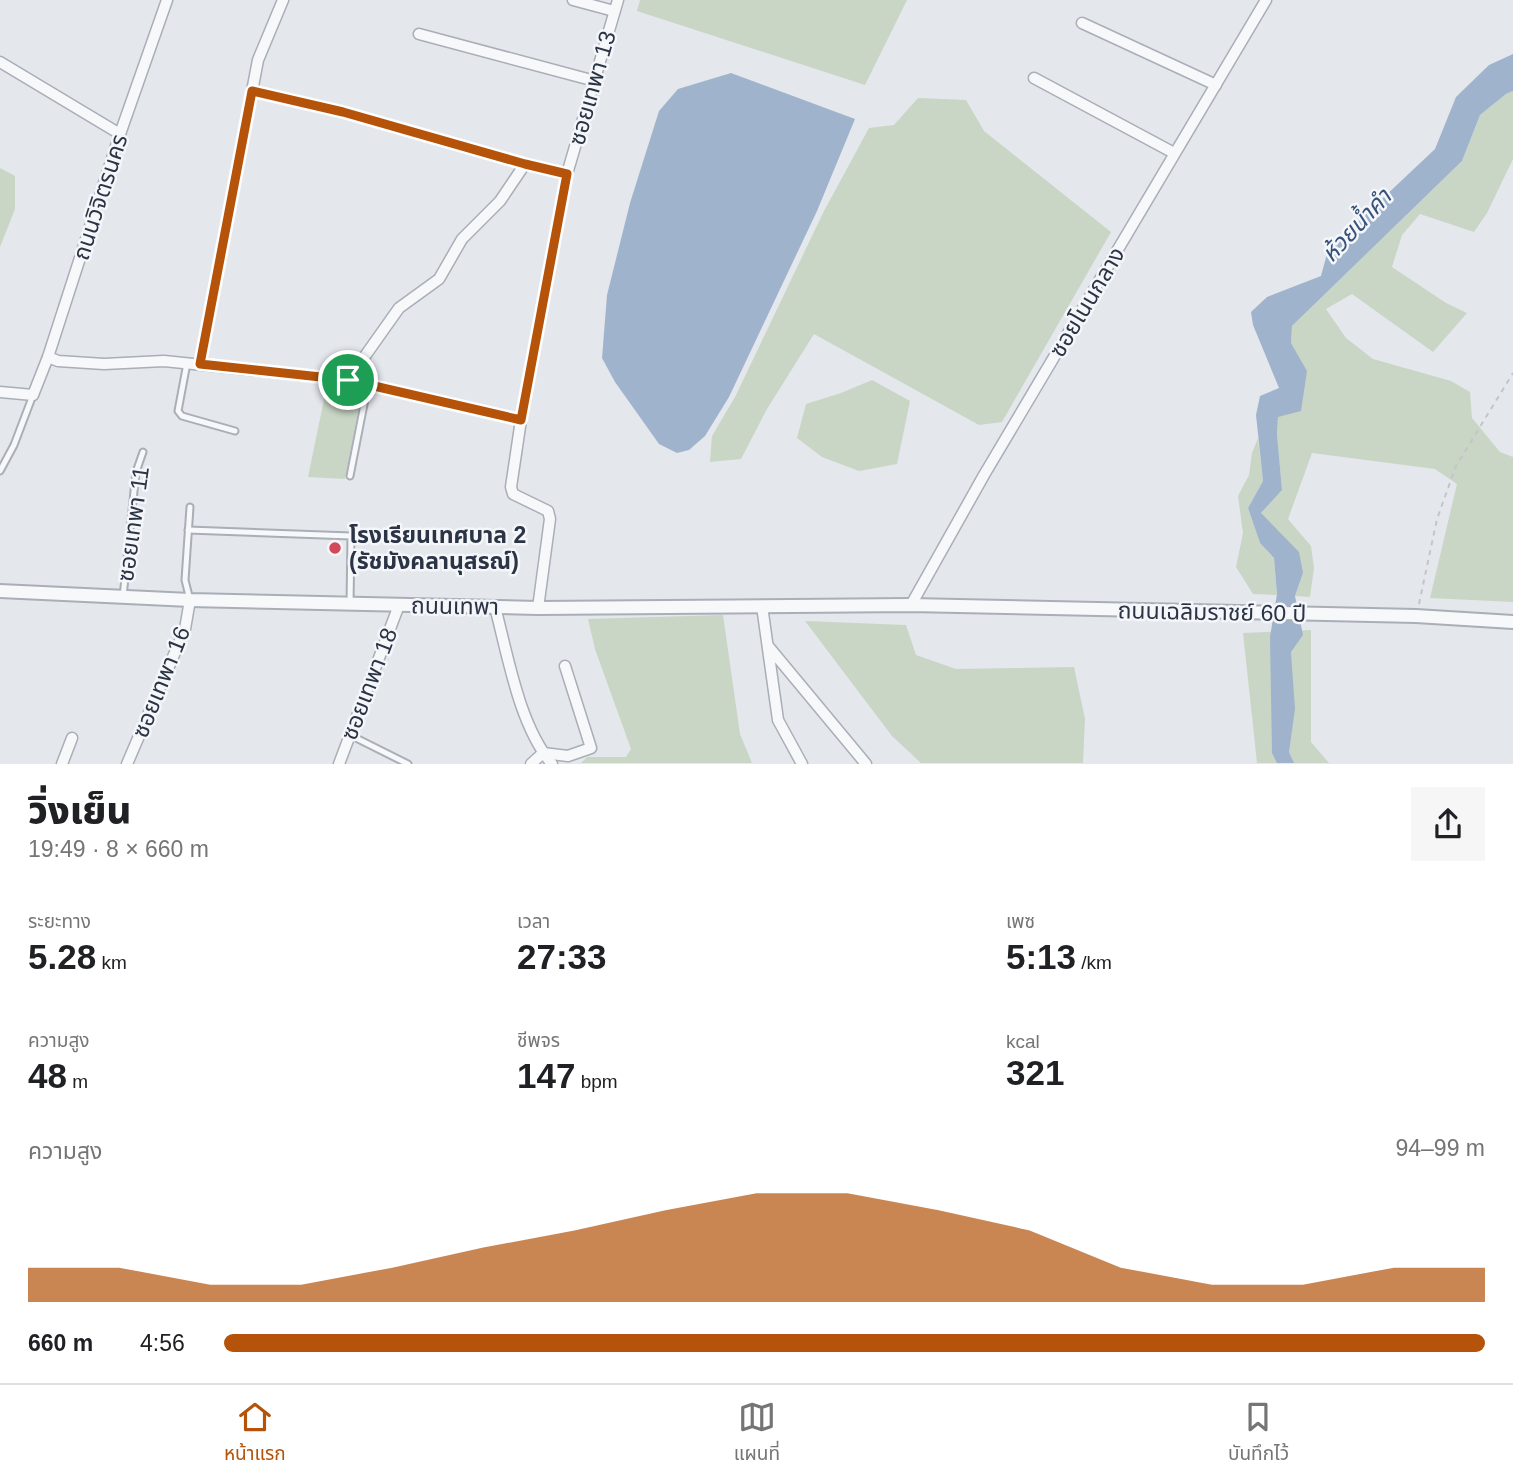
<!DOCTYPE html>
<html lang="th">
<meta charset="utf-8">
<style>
body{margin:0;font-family:Arial,"Noto Sans Thai",sans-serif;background:#f6f6f6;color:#202124;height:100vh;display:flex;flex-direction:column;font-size:26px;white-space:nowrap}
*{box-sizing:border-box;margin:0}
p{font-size:23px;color:#757577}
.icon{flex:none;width:38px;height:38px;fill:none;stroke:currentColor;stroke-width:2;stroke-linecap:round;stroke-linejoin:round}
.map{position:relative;height:764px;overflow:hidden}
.sheet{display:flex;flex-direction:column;background:#fff;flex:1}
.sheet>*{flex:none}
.pin{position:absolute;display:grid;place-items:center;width:60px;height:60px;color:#fff;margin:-30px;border:4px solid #fff;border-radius:50%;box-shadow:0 2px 7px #0007}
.round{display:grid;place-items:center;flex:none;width:74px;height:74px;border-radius:0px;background:#f6f6f6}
.head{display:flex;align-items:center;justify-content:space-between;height:119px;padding:0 28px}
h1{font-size:38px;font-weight:800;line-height:52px}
.metrics{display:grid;grid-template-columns:repeat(3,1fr);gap:10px;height:119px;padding:7px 28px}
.metrics div{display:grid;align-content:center}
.metrics b{font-size:35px;font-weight:800}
.metrics small{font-size:19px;font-weight:400}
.metrics p{font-size:19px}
.chart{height:196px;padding:14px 28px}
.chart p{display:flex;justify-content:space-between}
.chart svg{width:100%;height:126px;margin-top:7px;fill:#b45309;opacity:.7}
ul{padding:0 28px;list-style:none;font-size:23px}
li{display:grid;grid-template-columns:112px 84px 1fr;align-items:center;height:52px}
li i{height:18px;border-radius:9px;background:#b45309}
.menu{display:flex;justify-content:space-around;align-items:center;height:98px;border-top:2px solid #e0e0e0;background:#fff;font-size:19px;color:#757577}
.menu a{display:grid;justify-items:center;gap:4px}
.menu .selected{color:#b45309}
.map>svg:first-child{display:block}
.green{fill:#c9d6c5}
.water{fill:#9fb4cc}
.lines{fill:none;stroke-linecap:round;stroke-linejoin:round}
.service-casing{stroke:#a9aeb7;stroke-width:9}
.minor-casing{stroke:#a9aeb7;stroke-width:13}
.tertiary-casing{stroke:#a9aeb7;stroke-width:16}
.path{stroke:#c2c5cb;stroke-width:2;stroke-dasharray:5 5;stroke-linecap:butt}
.service{stroke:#f7f8fa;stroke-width:5}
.minor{stroke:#f7f8fa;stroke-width:10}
.tertiary{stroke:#f7f8fa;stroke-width:12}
.route-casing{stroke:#fff;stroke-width:14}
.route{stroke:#b45309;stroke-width:9}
.poi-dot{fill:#d1495b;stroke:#f4f6f9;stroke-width:2.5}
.labels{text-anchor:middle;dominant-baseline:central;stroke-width:5;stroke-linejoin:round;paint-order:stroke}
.street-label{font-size:23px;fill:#2b3445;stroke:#f4f6f9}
.poi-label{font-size:23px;font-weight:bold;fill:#2b3445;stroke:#f4f6f9;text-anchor:start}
.water-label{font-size:24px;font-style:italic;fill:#34527a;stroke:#f4f6f9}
</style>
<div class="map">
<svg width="1513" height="764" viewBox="0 0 1513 764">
<rect width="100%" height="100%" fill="#e4e7ec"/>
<!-- green -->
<g class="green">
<polygon points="640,0 907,0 865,85 637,11"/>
<polygon points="1513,91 1513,159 1487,213 1474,232 1420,214 1402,235 1392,267 1446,303 1467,313 1433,352 1352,294 1326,309 1346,338 1373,359 1451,381 1470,392 1472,418 1500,452 1513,457 1513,602 1430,598 1457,484 1435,469 1312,453 1288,519 1311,546 1314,568 1310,597 1295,596 1303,573 1261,513 1282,490 1277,434 1278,417 1307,372 1291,343 1292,326 1462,161 1480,115 1506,94"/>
<polygon points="918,98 966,100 984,131 1111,232 1002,422 979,425 814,334 767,409 741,459 710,462 712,436 735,397 824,211 869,128 894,125"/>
<polygon points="0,168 15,176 15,209 0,247"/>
<polygon points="872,380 910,401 897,464 859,471 822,457 797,438 806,404 841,393"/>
<polygon points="327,385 362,391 345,479 308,477"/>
<polygon points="1258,438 1263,481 1248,508 1260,543 1274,558 1277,595 1253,594 1236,567 1243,533 1238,496 1249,475 1252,453"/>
<polygon points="723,615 740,734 752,763 581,763 587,757 626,757 631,749 595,649 588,619"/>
<polygon points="805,621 906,625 916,655 956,669 1074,667 1085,719 1083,763 921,763 892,736"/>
<polygon points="1311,630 1311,742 1329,763 1257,763 1243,633"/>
</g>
<!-- water -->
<g class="water">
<polygon points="1513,54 1513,91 1506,94 1480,115 1462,161 1292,326 1291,343 1307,371 1301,411 1278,417 1277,434 1282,490 1261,513 1299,552 1303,573 1295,596 1303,635 1291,652 1295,709 1289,752 1294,763 1277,763 1272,753 1270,637 1277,594 1274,558 1260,543 1248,508 1263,481 1256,415 1260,396 1279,388 1253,325 1251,312 1267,297 1321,276 1328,250 1435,149 1456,97 1489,65"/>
<polygon points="731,73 855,119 817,211 729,397 705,436 689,450 677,453 659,444 615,382 602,358 607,295 630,203 659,111 678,89"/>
</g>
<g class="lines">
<!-- service casing -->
<g class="service-casing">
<g id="service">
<polyline points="187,363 178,411 182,416 235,431"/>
<polyline points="0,471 14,445 33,395"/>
<polyline points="350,476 368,384"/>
<polyline points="188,530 351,536 350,604"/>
<polyline points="123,597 136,472 143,452"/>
<polyline points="190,600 185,580 190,507"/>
<polyline points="350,735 408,764"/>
</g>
</g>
<!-- minor casing -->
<g class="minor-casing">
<g id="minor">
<polyline points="573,0 614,11"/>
<polyline points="1082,23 1216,85"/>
<polyline points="419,34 595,81"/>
<polyline points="0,62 120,134"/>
<polyline points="1034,78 1174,153"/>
<polyline points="252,91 343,112 525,164 567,174"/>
<polyline points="48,357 58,361 104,364 164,361 348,380 521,420"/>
<polyline points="200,364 258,60 283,0"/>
<polyline points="348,380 399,308 439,279 462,239 500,201 525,164"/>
<polyline points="0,392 33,395 48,357 120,134 167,0"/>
<polyline points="911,605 984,475 1266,0"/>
<polyline points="762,606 778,720 802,764"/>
<path d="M 495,607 C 508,656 519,725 552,764"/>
<polyline points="538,608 550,519 548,511 513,494 511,487 521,420 567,174 618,0"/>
<polyline points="768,646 866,764"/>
<polyline points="62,764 72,738"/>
<polyline points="127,764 185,629 190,600"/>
<polyline points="339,764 399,605"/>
<polyline points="531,764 543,753 568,756 591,748 565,666"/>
</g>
</g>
<!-- tertiary casing -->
<g class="tertiary-casing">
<polyline id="tertiary" points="0,591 190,600 538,608 911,605 1416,616 1513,622"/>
</g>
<!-- path -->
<polyline class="path" points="1419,604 1437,519 1456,466 1513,373"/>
<!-- service -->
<use href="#service" class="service"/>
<!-- minor -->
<use href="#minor" class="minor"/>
<!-- tertiary -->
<use href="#tertiary" class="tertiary"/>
</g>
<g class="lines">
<!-- route casing -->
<g class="route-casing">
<polygon id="route" points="252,91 343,112 525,164 567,174 521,420 348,380 200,364"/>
</g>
<!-- route -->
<use href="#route" class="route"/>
</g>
<!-- markers -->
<circle class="poi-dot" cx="335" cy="548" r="7"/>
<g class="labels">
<!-- street labels -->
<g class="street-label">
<text transform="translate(592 88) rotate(-74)">ซอยเทพา 13</text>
<text transform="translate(100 197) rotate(-72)">ถนนวิจิตรนคร</text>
<text transform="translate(1087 302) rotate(-59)">ซอยโนนกลาง</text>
<text transform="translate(133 524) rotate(-82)">ซอยเทพา 11</text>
<text transform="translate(455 606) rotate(1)">ถนนเทพา</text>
<text transform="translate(1212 612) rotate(1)">ถนนเฉลิมราชย์ 60 ปี</text>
<text transform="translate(161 682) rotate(-68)">ซอยเทพา 16</text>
<text transform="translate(369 684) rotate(-69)">ซอยเทพา 18</text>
</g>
<!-- poi labels -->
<g class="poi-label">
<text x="349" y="535">โรงเรียนเทศบาล 2<tspan x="349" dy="26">(รัชมังคลานุสรณ์)</tspan></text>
</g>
<!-- water labels -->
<g class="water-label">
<text transform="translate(1356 225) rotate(-47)">ห้วยน้ำคำ</text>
</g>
</g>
</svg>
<div class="pin" style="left:348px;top:380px;background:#1e9e55"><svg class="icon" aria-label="arrive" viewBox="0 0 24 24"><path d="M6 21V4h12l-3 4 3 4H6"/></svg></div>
</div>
<section class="sheet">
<div class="head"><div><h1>วิ่งเย็น</h1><p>19:49 · 8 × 660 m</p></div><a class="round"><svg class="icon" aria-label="share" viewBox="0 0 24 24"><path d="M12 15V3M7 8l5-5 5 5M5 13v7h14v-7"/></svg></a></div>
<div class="metrics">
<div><p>ระยะทาง</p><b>5.28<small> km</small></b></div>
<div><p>เวลา</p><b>27:33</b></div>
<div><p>เพซ</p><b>5:13<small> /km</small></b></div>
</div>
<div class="metrics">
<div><p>ความสูง</p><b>48<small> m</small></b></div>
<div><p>ชีพจร</p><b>147<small> bpm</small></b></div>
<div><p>kcal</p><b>321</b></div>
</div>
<div class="chart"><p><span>ความสูง</span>94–99 m</p>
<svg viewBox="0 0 160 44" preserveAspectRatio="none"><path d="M0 44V32L10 32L20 38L30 38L40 32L50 25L60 19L70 12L80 6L90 6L100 12L110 19L120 32L130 38L140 38L150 32L160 32V44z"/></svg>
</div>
<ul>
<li><b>660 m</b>4:56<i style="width:100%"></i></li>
</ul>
</section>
<nav class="menu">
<a class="selected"><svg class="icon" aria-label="home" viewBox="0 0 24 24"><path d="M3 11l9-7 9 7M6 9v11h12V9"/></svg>หน้าแรก</a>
<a><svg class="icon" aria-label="map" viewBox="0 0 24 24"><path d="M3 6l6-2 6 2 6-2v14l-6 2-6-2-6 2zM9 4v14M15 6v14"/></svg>แผนที่</a>
<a><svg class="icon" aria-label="saved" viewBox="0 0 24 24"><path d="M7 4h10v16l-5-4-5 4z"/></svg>บันทึกไว้</a>
</nav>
